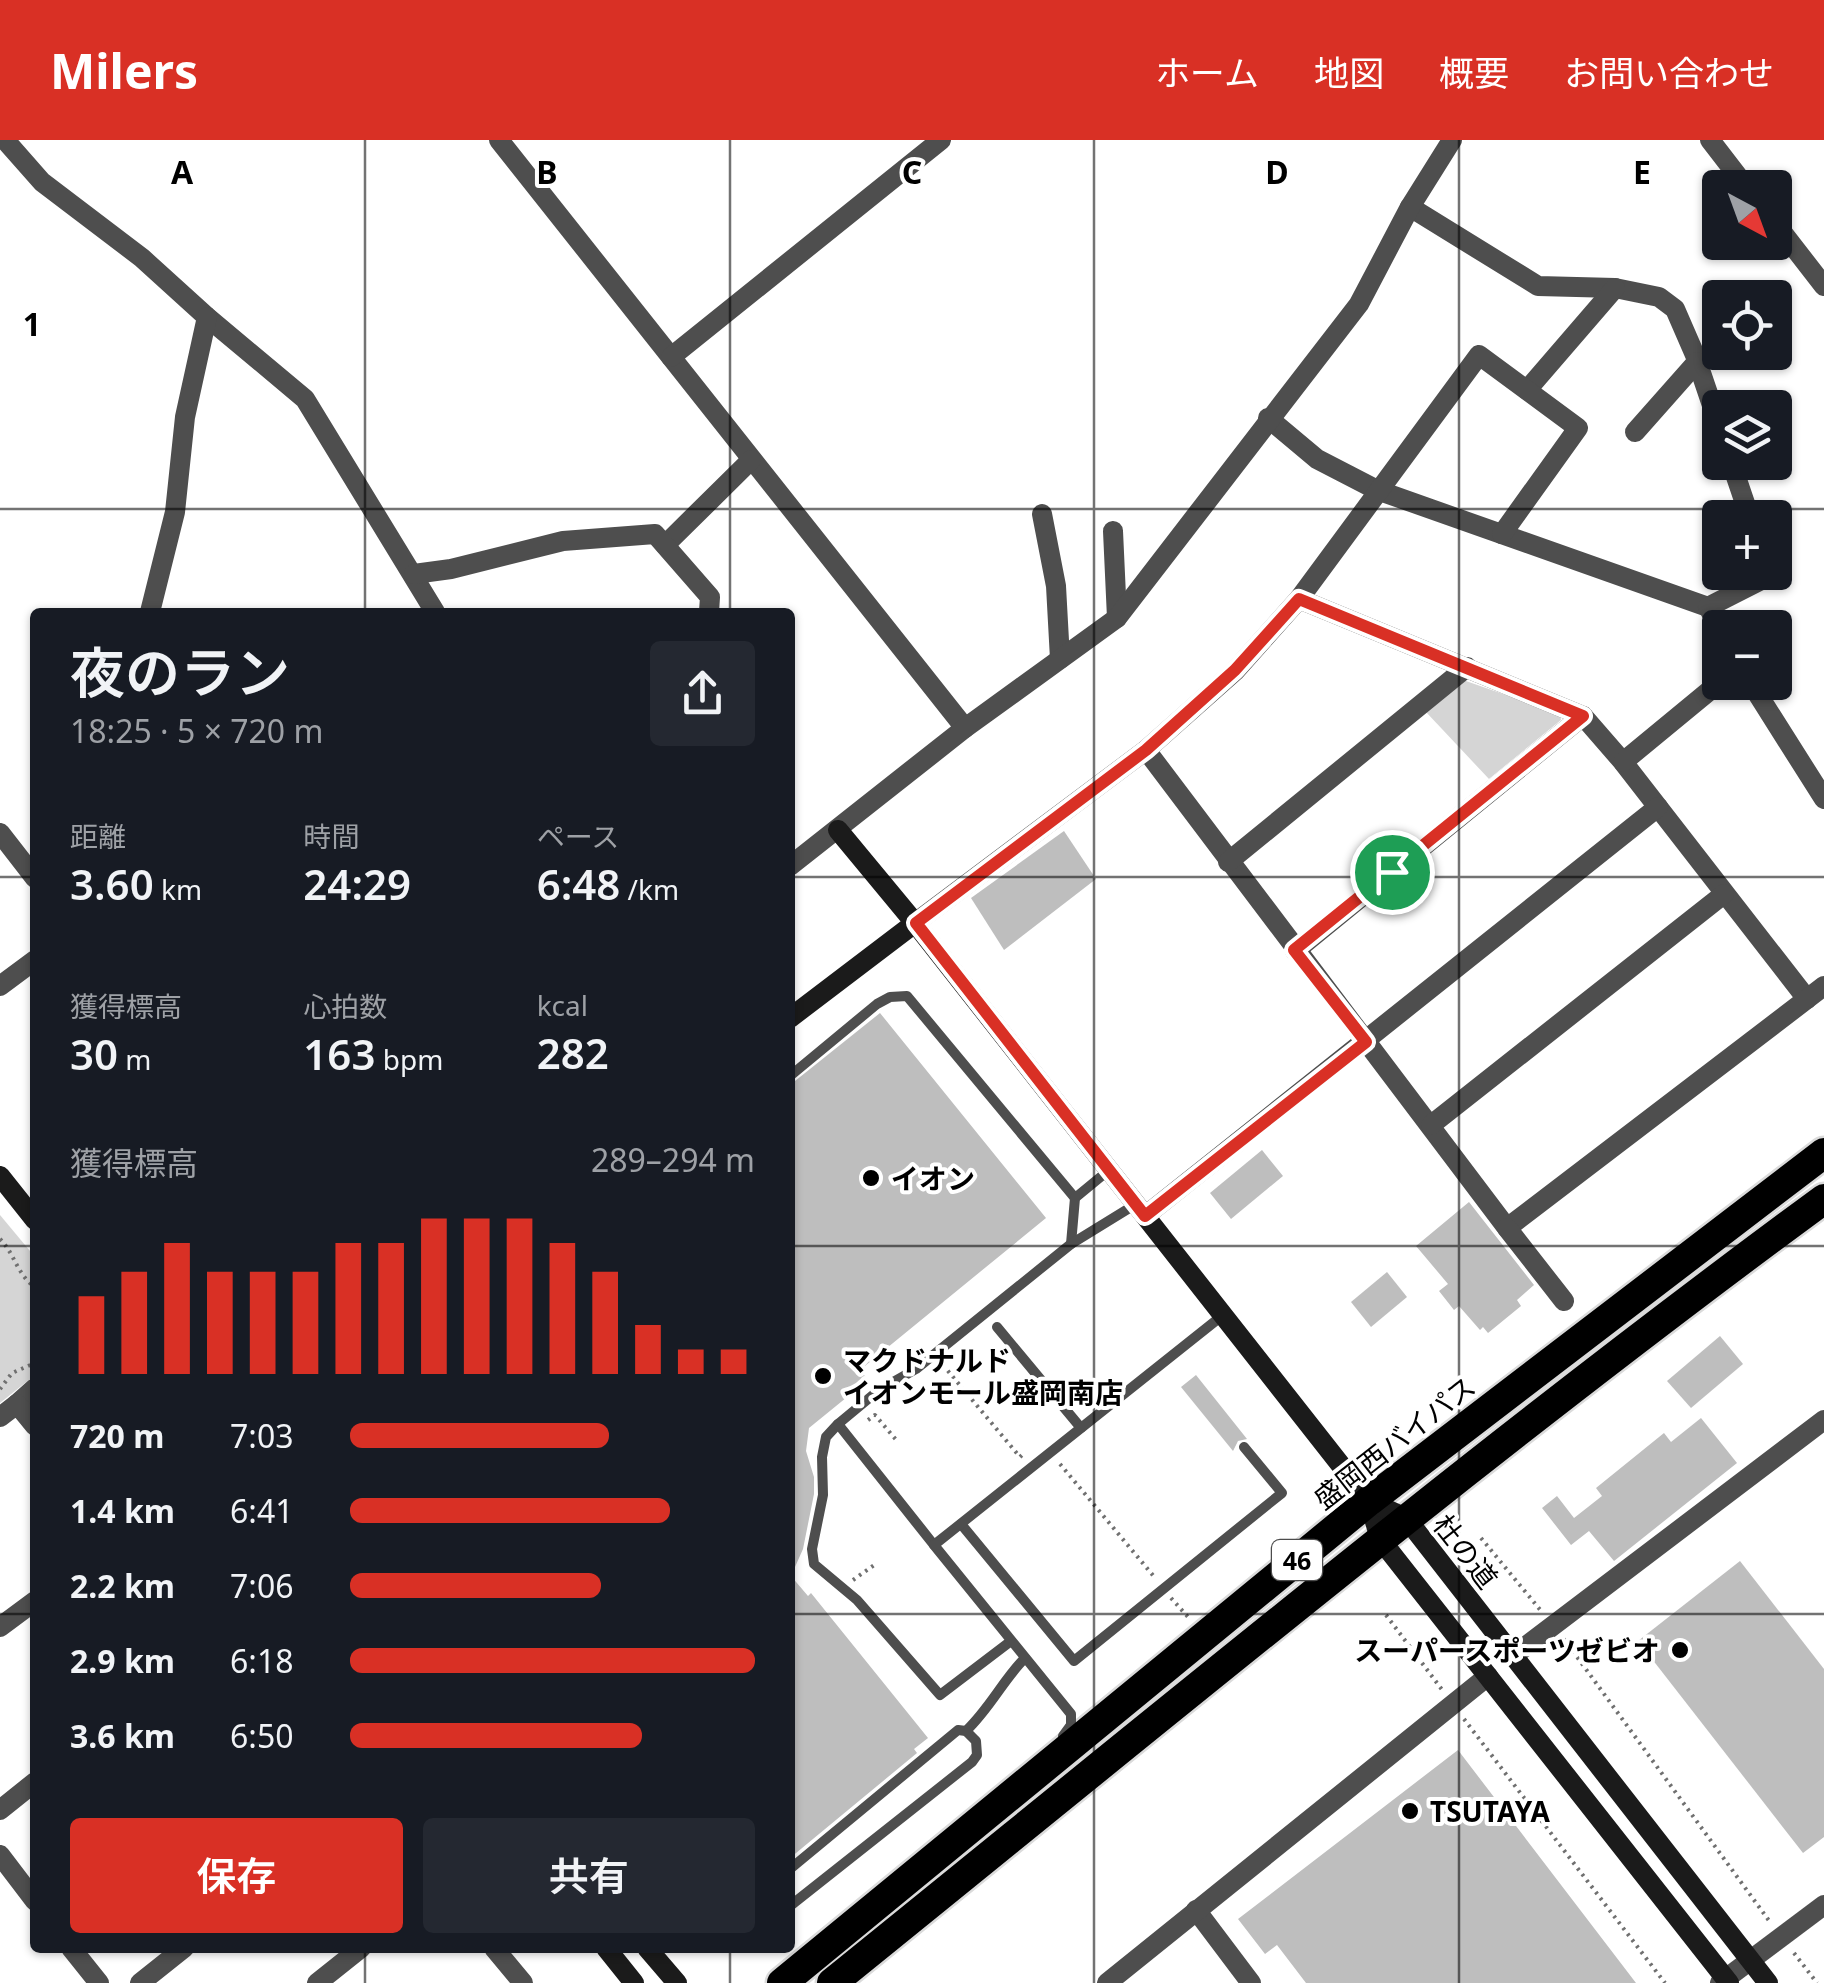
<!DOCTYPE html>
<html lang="ja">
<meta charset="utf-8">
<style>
body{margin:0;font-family:"Noto Sans","Noto Sans JP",sans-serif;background:#242831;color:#f1f3f6;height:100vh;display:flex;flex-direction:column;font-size:38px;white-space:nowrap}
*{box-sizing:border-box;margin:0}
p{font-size:32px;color:#9ea1a6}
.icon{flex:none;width:55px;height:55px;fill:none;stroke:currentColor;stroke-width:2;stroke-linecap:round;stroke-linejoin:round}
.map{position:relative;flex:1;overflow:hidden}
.side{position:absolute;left:30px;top:468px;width:765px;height:1345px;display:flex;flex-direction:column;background:#171b24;border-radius:10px;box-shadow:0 2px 8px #0004}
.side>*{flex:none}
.needle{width:65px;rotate:139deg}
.tools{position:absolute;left:1702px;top:30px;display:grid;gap:20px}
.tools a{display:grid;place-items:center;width:90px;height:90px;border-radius:10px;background:#171b24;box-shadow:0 2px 8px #0004;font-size:50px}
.pin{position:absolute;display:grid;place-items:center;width:85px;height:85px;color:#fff;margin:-42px;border:5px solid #fff;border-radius:50%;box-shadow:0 2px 10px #0007}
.round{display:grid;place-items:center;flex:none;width:105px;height:105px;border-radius:10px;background:#242831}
.summary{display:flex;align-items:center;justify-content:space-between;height:170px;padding:0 40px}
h1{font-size:55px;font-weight:600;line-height:75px}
.stats{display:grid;grid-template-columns:repeat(3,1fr);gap:15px;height:170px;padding:10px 40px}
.stats div{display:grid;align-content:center}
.stats b{font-size:42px;font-weight:600}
.stats small{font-size:28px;font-weight:400}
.stats p{font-size:28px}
.chart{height:280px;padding:20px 40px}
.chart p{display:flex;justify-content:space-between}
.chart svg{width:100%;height:180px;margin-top:10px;stroke:#d93025;stroke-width:6}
.action{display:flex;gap:20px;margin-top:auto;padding:20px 40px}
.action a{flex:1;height:115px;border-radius:10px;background:#d93025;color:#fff;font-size:40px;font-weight:600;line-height:115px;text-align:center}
.action a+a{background:#242831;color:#f1f3f6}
ul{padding:0 40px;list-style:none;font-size:32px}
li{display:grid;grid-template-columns:160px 120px 1fr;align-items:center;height:75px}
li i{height:25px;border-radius:12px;background:#d93025}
header{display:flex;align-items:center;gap:60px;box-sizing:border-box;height:140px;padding:0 50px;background:#d93025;color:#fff}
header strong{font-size:48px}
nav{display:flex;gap:55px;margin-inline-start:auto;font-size:35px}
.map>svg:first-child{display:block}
.green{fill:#d5d5d5}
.building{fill:#bebebe}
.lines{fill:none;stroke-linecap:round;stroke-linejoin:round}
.highway-casing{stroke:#dbdbdb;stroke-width:35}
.path{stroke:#707070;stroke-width:4;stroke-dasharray:2.5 5;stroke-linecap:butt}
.lane{stroke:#4e4e4e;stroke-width:10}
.street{stroke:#4e4e4e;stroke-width:20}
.secondary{stroke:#1b1b1b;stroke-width:20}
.highway{stroke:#000;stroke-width:30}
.route-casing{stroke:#fff;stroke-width:20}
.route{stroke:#d93025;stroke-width:12}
.grid{fill:none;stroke:#000;stroke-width:2.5;stroke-opacity:0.55}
.poi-dot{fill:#000;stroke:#fff;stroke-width:4}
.labels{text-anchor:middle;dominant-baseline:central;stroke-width:8;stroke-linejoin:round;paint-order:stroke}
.shield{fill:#fff;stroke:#4c4c4c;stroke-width:2.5}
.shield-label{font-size:25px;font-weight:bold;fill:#000}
.poi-label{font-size:28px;font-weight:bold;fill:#000;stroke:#fff;text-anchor:start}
.street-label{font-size:28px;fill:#000;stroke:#fff}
.grid-label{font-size:32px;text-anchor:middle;font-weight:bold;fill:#000;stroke:#fff;stroke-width:8;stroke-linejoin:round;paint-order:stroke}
</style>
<header>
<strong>Milers</strong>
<nav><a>ホーム</a><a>地図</a><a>概要</a><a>お問い合わせ</a></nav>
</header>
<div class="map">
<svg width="1824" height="1843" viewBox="0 0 1824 1843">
<rect width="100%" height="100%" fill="#fff"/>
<!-- green -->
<g class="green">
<polygon points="1463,540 1560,574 1561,580 1489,639 1426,572"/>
<polygon points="0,1075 35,1117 35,1235 0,1263"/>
</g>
<!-- building -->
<g class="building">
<polygon points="1064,691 1096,739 1004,810 971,758"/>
<polygon points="880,873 1046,1078 860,1230 868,1240 809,1288 806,1311 814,1337 814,1354 803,1409 791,1436 808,1456 811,1453 928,1598 914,1609 917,1613 790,1718 790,945"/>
<polygon points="1262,1010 1283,1036 1231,1079 1210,1053"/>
<polygon points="1469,1062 1534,1145 1517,1160 1521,1166 1488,1193 1483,1187 1480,1190 1459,1166 1454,1170 1439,1151 1448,1144 1416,1106"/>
<polygon points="1387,1132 1407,1157 1371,1187 1351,1162"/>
<polygon points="1720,1196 1743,1224 1691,1268 1667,1241"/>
<polygon points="1196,1235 1247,1299 1238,1301 1233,1311 1181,1247"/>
<polygon points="1701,1278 1737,1323 1614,1421 1589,1391 1571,1405 1542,1368 1557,1356 1574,1378 1602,1356 1596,1348 1664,1293 1671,1302"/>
<polygon points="1740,1421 1824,1529 1824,1697 1803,1713 1638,1501"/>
<polygon points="1458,1610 1636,1843 1306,1843 1277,1805 1265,1814 1238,1779"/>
</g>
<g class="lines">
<!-- highway casing -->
<g class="highway-casing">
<g id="highway">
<polyline points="782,1843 1369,1361 1824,1013"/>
<path d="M 832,1843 C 1160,1578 1484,1309 1824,1059"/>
</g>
</g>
<!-- path -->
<g class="path">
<path d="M 0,1099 C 15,1114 17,1135 35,1147"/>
<polyline points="943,1225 1020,1317 1022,1315"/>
<polyline points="0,1249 12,1233 35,1223"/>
<polyline points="868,1280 875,1275 898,1302"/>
<polyline points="1060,1324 1156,1439"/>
<polyline points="1481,1398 1542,1472"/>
<polyline points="853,1440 877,1423"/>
<polyline points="1171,1458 1188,1477"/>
<polyline points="1386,1475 1443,1551"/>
<polyline points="1564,1499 1770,1782"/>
<polyline points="1464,1579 1665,1843"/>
<polyline points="1794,1813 1817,1843"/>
</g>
<!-- lane -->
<g class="lane">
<polyline points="790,936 877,864 890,857 907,856 1075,1058"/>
<polyline points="1071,1104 1075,1058 1109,1030"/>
<polyline points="997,1187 1081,1288"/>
<polyline points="838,1284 826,1297 822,1317 823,1355 812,1409 814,1424 857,1460 940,1555 1011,1501"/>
<polyline points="961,1384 1074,1521 1282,1353 1244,1307"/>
<polyline points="934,1405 838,1284 879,1250 916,1229 1071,1104 1136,1064"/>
<path d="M 966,1591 C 991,1567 1003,1540 1025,1518"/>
<polyline points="1063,1596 1071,1585 1071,1574 934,1405 1223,1175"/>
<polyline points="790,1729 958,1590 966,1591 976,1601 977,1615 972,1622 790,1766"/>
</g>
<!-- street -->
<g class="street">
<polyline points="5,0 42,42 142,118 207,177 305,259 435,472"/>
<polyline points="499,0 965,588"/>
<polyline points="1710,0 1747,48"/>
<polyline points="1410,67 1538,146 1615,148 1659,157 1675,169 1695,215 1720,289"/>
<polyline points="1775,83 1824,146"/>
<polyline points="671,217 941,0"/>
<polyline points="1527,250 1615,148"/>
<polyline points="1268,278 1317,319 1377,350 1708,467 1720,489"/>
<polyline points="1635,292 1697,222"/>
<polyline points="1731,322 1750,378"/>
<polyline points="1042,374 1056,446 1060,519"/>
<polyline points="1113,391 1117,478"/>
<polyline points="665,405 751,320"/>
<polyline points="414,434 451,429 563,401 655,394 710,457 709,472"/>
<polyline points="1299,459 1583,576 1623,622 1807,859"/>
<polyline points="1708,467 1769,436 1768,432"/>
<polyline points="150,472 175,372 185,277 207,177"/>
<polyline points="1750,542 1824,659"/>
<polyline points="1146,610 1507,1088 1824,846"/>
<polyline points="1623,622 1720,542"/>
<polyline points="0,693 35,738"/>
<polyline points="1228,722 1467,527"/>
<polyline points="790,726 965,588 1117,478 1359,164 1410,67 1452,0"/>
<polyline points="915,783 1146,610 1235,531 1299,459 1479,215 1578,288 1502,394"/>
<polyline points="1295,811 1583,576"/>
<polyline points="0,846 35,820"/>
<polyline points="1431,985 1724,754"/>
<polyline points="1145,1076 1658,667"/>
<polyline points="1507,1088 1564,1161"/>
<polyline points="17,1264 35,1248"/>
<polyline points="0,1277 17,1264 35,1286"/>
<polyline points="0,1487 35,1461"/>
<polyline points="1513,1516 1824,1280"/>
<polyline points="0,1670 35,1642"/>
<polyline points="0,1715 35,1761"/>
<polyline points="1196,1770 1251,1843"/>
<polyline points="71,1808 99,1843"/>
<polyline points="494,1808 523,1843"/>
<polyline points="140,1843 184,1808"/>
<polyline points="317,1843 361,1808"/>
<polyline points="1107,1843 1488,1536"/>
<polyline points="1720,1843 1824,1765"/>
</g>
<!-- secondary -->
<g class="secondary">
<polyline points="838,690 915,783 1369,1361 1380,1399 1729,1843"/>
<polyline points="790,878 915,783"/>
<polyline points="0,1036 35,1080"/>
<polyline points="1369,1361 1406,1378 1768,1843"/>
<polyline points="606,1808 634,1843"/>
<polyline points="647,1808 677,1843"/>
</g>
<!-- highway -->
<use href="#highway" class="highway"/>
</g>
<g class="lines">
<!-- route casing -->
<g class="route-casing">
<polygon id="route" points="1299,459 1583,576 1294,810 1366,902 1145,1076 916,783 1146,610 1235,530"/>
</g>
<!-- route -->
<use href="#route" class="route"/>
</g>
<!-- grid -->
<path class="grid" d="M 365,0 L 365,472M 730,0 L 730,472M 1094,0 L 1094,1843M 1459,0 L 1459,1843M 0,369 L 1824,369M 0,737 L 35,737M 790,737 L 1824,737M 0,1106 L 35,1106M 790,1106 L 1824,1106M 0,1474 L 35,1474M 790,1474 L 1824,1474M 365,1808 L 365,1843M 730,1808 L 730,1843"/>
<!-- markers -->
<g class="poi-dot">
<circle cx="871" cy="1038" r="10"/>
<circle cx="823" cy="1236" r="10"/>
<circle cx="1680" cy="1510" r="10"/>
<circle cx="1410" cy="1671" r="10"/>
</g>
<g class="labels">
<!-- shield labels -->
<rect class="shield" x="1272" y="1400" width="50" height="40" rx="8"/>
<g class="shield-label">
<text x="1297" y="1420">46</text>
</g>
<!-- poi labels -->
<g class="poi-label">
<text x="891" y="1038">イオン</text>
<text x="843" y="1220">マクドナルド<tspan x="843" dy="32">イオンモール盛岡南店</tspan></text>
<text x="1660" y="1510" text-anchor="end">スーパースポーツゼビオ</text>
<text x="1430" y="1671">TSUTAYA</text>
</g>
<!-- street labels -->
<g class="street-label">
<text transform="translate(1394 1302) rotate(-38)">盛岡西バイパス</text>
<text transform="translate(1466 1411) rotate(52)">杜の道</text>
</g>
</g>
<g class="grid-label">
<text x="182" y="44">A</text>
<text x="547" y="44">B</text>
<text x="912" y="44">C</text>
<text x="1277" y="44">D</text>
<text x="1642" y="44">E</text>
<text x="32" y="196">1</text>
</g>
</svg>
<div class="tools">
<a><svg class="needle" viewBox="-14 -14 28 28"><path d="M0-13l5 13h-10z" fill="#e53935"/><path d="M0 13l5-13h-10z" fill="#9ea1a6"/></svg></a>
<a><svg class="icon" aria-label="locate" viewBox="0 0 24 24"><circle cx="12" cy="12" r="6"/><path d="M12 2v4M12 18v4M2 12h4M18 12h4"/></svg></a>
<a><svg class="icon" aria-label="layers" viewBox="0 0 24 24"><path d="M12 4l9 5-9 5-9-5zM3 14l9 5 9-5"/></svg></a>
<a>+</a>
<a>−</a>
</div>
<div class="pin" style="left:1392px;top:732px;background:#1e9e55"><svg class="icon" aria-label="arrive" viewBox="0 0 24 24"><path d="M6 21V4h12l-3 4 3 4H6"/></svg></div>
<section class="side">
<div class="summary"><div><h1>夜のラン</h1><p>18:25 · 5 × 720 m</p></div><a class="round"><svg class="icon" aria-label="share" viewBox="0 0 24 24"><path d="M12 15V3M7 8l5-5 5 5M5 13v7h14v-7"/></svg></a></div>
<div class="stats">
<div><p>距離</p><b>3.60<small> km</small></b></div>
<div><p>時間</p><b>24:29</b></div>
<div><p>ペース</p><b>6:48<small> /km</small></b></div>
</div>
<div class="stats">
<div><p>獲得標高</p><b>30<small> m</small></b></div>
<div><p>心拍数</p><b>163<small> bpm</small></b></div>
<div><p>kcal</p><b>282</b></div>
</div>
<div class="chart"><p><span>獲得標高</span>289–294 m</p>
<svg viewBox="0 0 160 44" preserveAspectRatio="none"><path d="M5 44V25M15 44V19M25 44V12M35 44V19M45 44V19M55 44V19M65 44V12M75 44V12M85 44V6M95 44V6M105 44V6M115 44V12M125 44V19M135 44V32M145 44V38M155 44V38"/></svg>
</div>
<ul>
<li><b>720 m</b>7:03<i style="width:64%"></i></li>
<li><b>1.4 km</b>6:41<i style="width:79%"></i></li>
<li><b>2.2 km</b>7:06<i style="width:62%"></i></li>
<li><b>2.9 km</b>6:18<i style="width:100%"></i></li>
<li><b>3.6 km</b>6:50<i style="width:72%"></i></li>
</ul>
<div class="action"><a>保存</a><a>共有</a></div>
</section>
</div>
